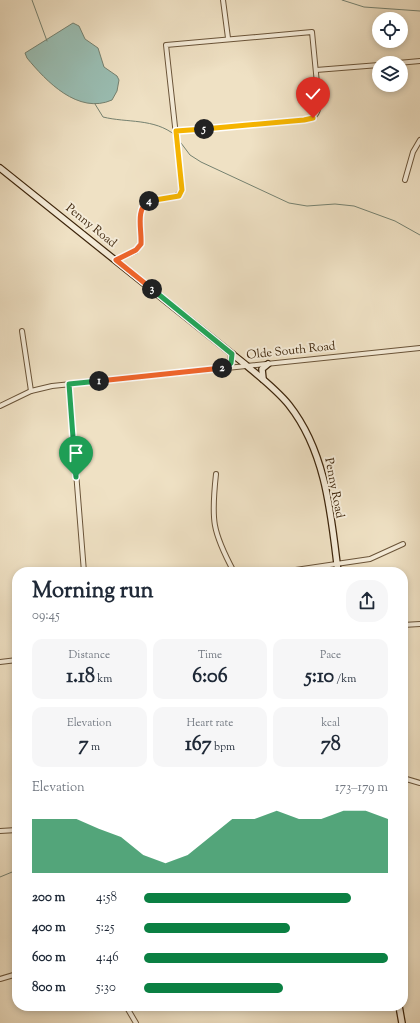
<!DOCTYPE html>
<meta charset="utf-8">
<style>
body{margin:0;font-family:"Sorts Mill Goudy",serif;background:#f6f6f7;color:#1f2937;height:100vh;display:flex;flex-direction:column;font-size:15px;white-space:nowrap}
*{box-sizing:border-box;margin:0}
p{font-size:13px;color:#747a83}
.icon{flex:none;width:22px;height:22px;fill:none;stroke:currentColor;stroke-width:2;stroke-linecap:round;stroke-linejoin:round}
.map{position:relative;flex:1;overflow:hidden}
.drawer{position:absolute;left:12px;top:567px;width:396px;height:444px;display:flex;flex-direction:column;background:#fff;border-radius:16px;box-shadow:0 2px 6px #0003}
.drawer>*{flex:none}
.buttons{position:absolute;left:372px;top:12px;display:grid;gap:8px}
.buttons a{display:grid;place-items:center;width:36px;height:36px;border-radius:50%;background:#fff;box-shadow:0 2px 6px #0003;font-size:20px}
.pin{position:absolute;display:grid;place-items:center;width:34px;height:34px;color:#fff;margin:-41px -17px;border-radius:50% 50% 50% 0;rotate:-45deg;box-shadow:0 0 4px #0007}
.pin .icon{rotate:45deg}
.km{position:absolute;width:20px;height:20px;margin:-10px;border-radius:50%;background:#222;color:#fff;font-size:11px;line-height:20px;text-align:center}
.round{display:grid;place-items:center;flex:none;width:42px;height:42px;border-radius:16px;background:#f6f6f7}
.head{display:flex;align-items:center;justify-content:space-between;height:68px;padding:0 20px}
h1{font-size:22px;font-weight:800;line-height:30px}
.metrics{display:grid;grid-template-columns:repeat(3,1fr);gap:6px;height:68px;padding:4px 20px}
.metrics div{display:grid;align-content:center;border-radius:10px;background:#f6f6f7;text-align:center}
.metrics b{font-size:20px;font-weight:800}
.metrics small{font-size:11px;font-weight:400}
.metrics p{font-size:11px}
.chart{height:112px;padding:8px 20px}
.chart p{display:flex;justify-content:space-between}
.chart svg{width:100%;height:72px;margin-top:4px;fill:#0b8043;opacity:.7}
ul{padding:0 20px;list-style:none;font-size:13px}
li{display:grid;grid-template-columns:64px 48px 1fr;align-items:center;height:30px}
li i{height:10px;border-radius:5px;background:#0b8043}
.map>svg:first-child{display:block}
.water{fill:#9abeb3;stroke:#758170}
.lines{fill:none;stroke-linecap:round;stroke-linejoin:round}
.stream{stroke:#758170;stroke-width:1}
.street-casing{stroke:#6a5439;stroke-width:6}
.secondary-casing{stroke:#3d250b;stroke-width:8}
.street{stroke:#f5ecd9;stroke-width:4}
.secondary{stroke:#f5ecd9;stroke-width:5.5}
.split-1-casing{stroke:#fff;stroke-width:8}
.split-2-casing{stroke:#fff;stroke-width:8}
.split-3-casing{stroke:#fff;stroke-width:8}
.split-4-casing{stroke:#fff;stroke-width:8}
.split-5-casing{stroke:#fff;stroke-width:8}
.split-6-casing{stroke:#fff;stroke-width:8}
.split-1{stroke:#22a559;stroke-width:5}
.split-2{stroke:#f0652b;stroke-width:5}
.split-3{stroke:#22a559;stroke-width:5}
.split-4{stroke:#f0652b;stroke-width:5}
.split-5{stroke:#f5b400;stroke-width:5}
.split-6{stroke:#f5b400;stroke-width:5}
.labels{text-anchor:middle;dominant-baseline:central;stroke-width:4;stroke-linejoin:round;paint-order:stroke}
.street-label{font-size:12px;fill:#3d250b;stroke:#f5ecd9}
</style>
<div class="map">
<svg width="420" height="1023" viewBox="0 0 420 1023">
<rect width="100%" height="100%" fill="#efe1c4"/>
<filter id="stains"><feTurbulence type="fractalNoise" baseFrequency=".005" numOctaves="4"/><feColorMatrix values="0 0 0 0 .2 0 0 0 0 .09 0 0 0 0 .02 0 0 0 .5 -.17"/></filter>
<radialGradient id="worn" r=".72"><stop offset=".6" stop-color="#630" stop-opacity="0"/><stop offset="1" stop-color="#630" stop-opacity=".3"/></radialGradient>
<!-- water -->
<path class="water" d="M 73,23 L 79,26 L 85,39 L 98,48 L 104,67 L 117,76 L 119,80 L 117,91 L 112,100 C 78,115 46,81 27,58 L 25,53 Z"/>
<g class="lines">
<!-- stream -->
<g class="stream">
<polyline points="32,0 47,41"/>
<polyline points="342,0 364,7 420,11"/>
<path d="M 95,104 L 103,117 C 127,123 154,118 175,135"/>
<polyline points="178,139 190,155 201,162 289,203 307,206 335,204 354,206 395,221 420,235"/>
<polyline points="0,877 17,870"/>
</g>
<!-- street casing -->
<g class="street-casing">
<g id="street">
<polyline points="223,0 228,38"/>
<polyline points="398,63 420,61"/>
<polyline points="316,70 379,65"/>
<polyline points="405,180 413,152 420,140"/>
<path d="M 116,260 L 136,251 L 141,244 C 142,233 138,219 142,209 C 148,191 173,206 182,190 L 166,45 L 312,32 L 319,104 C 318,115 314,118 304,120 L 176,131"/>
<polyline points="22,331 31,391"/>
<polyline points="69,384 84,572"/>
<polyline points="0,406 31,391 52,386 420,348"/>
<path d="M 216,474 C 211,520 212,531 234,572"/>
<polyline points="282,572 370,559 403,544"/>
<polyline points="403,625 420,624"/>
<polyline points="0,662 17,660"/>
<polyline points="403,778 420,783"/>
<polyline points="0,831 17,830"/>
<polyline points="0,979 17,974"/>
<polyline points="126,1006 136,1023"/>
</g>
</g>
<!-- secondary casing -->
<g class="secondary-casing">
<g id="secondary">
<path d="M 0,168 L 246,365 C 261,378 277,390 289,405 C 326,452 331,514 338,572"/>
<polyline points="226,367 231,363 232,354"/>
<polyline points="263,379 262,369 268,364"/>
<polyline points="399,1006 402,1023"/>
</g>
</g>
<!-- street -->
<use href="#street" class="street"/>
<!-- secondary -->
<use href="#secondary" class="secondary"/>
</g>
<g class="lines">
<!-- split-1 casing -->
<g class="split-1-casing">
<polyline id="split-1" points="76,477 69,384 99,381"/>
</g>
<!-- split-2 casing -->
<g class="split-2-casing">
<polyline id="split-2" points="99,381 222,368"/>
</g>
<!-- split-3 casing -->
<g class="split-3-casing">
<polyline id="split-3" points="152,289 232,354 231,363 226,368 222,368"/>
</g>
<!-- split-4 casing -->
<g class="split-4-casing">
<path id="split-4" d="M 149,201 C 135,209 142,230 141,244 L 136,250 L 116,260 L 152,289"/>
</g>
<!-- split-5 casing -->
<g class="split-5-casing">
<polyline id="split-5" points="149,201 179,196 182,190 176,131 204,129"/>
</g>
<!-- split-6 casing -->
<g class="split-6-casing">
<polyline id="split-6" points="204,129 304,120 313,118"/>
</g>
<!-- split-1 -->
<use href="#split-1" class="split-1"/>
<!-- split-2 -->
<use href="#split-2" class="split-2"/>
<!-- split-3 -->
<use href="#split-3" class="split-3"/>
<!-- split-4 -->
<use href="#split-4" class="split-4"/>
<!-- split-5 -->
<use href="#split-5" class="split-5"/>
<!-- split-6 -->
<use href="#split-6" class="split-6"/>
</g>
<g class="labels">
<!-- street labels -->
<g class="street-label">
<text transform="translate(91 226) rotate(39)">Penny Road</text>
<text transform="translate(291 351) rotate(-6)">Olde South Road</text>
<text transform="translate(334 488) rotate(79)">Penny Road</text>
</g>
</g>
<rect width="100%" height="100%" filter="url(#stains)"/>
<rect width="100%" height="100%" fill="url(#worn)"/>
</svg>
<div class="buttons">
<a><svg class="icon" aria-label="locate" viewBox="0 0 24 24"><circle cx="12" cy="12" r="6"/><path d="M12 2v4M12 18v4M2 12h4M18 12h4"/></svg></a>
<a><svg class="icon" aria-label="layers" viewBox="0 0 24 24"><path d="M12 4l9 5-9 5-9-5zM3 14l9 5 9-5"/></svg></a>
</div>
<div class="pin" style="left:76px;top:477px;background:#1e9e55"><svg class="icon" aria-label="arrive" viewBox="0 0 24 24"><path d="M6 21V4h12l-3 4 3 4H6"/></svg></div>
<div class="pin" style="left:313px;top:118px;background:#d93025"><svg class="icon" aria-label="check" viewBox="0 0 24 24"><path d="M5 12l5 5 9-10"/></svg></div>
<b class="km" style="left:99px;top:381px">1</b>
<b class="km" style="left:222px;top:368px">2</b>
<b class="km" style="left:152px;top:289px">3</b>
<b class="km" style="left:149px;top:201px">4</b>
<b class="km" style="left:204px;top:129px">5</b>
<section class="drawer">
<div class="head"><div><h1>Morning run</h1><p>09:45</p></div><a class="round"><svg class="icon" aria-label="share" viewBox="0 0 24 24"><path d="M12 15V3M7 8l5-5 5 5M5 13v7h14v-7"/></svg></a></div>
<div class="metrics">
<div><p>Distance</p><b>1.18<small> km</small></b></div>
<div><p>Time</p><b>6:06</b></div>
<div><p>Pace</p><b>5:10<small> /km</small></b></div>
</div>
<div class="metrics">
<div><p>Elevation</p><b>7<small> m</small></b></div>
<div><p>Heart rate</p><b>167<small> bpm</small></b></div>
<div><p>kcal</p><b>78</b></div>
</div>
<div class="chart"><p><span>Elevation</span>173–179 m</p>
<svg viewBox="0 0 160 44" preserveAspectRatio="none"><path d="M0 44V11L10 11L20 11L30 17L40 22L50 33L60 38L70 33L80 22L90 11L100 11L110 6L120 11L130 11L140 6L150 6L160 11V44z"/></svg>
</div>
<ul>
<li><b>200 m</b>4:58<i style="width:85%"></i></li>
<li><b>400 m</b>5:25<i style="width:60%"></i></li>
<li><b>600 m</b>4:46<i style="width:100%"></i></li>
<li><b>800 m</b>5:30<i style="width:57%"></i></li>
</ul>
</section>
</div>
